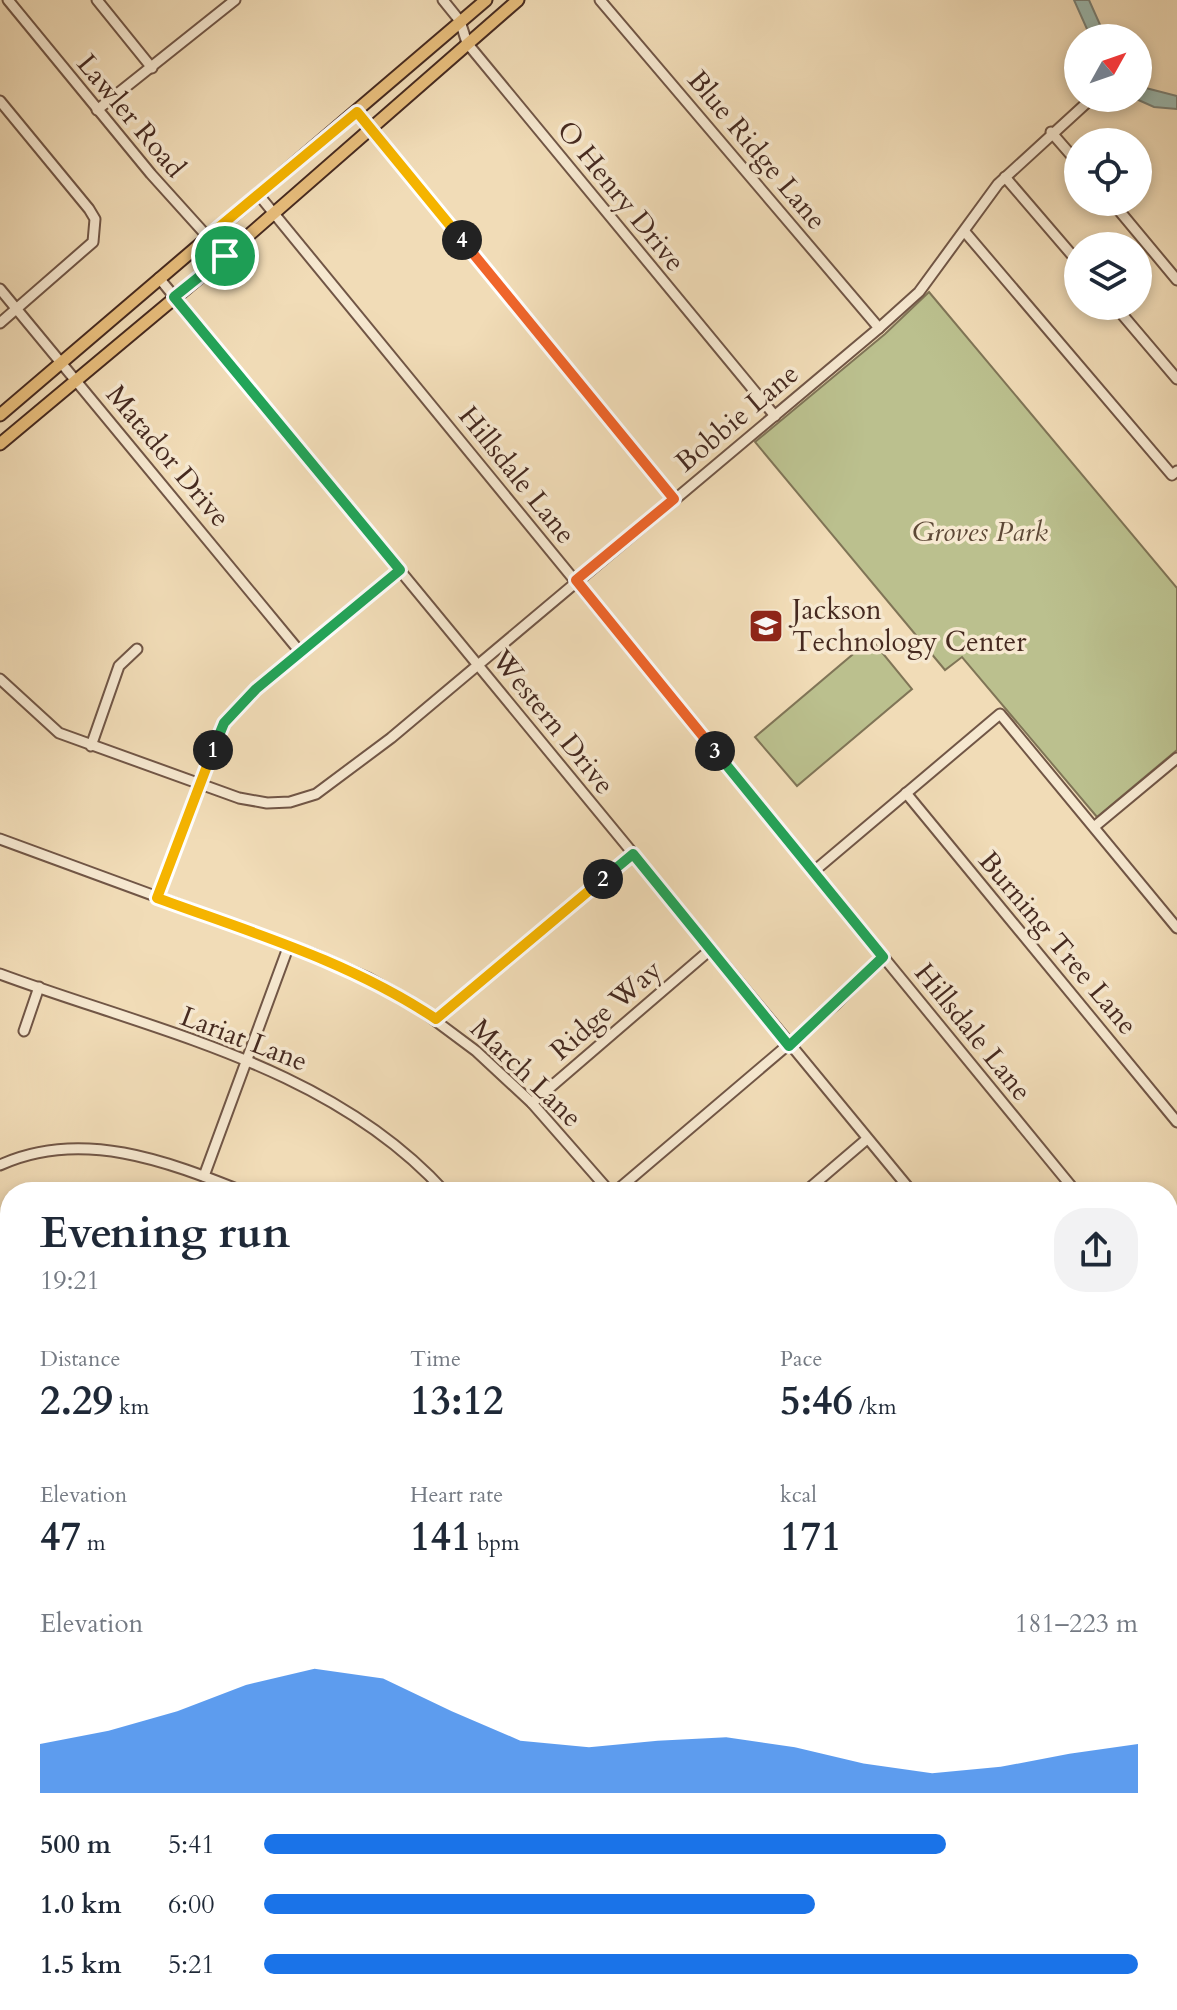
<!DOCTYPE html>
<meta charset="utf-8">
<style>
body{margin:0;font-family:Cardo,serif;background:#f2f2f3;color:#1f2937;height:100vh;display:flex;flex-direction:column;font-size:30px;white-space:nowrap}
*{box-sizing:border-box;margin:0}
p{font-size:26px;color:#747a83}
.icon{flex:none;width:44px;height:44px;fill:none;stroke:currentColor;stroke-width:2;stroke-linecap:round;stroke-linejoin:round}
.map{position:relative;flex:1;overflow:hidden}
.drawer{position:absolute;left:0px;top:1182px;width:1178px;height:828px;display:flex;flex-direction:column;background:#fff;border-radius:32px 32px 0 0;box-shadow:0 4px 12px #0003}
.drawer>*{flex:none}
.needle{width:52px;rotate:50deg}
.fabs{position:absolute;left:1064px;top:24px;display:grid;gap:16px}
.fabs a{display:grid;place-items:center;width:88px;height:88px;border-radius:50%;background:#fff;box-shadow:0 4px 12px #0003;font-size:40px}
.pin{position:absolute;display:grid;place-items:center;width:68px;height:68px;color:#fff;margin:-34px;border:4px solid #fff;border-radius:50%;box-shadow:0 2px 8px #0007}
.km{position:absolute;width:40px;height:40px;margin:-20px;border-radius:50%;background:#222;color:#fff;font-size:22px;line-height:40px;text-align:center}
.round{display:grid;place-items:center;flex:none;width:84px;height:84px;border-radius:32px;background:#f2f2f3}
.overview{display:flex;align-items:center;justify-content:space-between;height:136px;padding:0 40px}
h1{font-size:44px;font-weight:600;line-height:60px}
.stats{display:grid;grid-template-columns:repeat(3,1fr);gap:12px;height:136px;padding:8px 40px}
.stats div{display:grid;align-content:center}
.stats b{font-size:40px;font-weight:600}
.stats small{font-size:22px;font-weight:400}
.stats p{font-size:22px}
.chart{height:224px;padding:16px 40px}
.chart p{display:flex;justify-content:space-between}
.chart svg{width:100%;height:144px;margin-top:8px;fill:#1a73e8;opacity:.7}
ul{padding:0 40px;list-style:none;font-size:26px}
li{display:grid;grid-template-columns:128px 96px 1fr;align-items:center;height:60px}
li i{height:20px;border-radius:10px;background:#1a73e8}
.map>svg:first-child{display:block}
.green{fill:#bbc08e;stroke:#807557;stroke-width:2}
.water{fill:#9bbbb2;stroke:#798178;stroke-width:2}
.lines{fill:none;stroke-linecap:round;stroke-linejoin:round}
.minor-casing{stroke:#715646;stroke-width:13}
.major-casing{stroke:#462a20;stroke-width:15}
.minor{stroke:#f6e8d0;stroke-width:9}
.major{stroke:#e8be7c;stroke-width:11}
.split-1-casing{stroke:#fff;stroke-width:16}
.split-2-casing{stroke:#fff;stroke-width:16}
.split-3-casing{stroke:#fff;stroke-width:16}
.split-4-casing{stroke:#fff;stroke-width:16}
.split-5-casing{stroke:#fff;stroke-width:16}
.split-1{stroke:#22a559;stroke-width:10}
.split-2{stroke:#f5b400;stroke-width:10}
.split-3{stroke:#22a559;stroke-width:10}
.split-4{stroke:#f0652b;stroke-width:10}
.split-5{stroke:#f5b400;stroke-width:10}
.labels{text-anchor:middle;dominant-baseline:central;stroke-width:7;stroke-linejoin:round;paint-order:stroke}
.street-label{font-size:28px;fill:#462a20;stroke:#f6e8d0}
.park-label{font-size:28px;font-style:italic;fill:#5d4836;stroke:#f6e8d0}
.poi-label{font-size:28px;fill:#462a20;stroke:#f6e8d0;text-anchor:start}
</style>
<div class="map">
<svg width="1177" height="2010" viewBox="0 0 1177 2010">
<rect width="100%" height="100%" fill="#f1dcb7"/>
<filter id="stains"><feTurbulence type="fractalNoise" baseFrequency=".0025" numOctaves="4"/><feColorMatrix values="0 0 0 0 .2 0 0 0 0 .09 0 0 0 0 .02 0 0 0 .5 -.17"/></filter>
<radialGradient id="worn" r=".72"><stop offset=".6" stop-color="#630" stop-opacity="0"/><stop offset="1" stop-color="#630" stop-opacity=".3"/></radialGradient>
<!-- green -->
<g class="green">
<polygon points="929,292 1177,588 1177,750 1097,817 962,657 945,670 755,442 885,334"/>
<polygon points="871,639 912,689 797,786 755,737"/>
</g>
<!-- water -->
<g class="water">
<polygon points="1074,0 1089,0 1106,38 1091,38"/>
<polygon points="1138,83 1142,87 1177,96 1177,109 1154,107 1134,98 1138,98"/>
</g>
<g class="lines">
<!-- minor casing -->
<g class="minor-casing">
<g id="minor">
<polyline points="8,0 151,174 225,256"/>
<polyline points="97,0 152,68"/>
<polyline points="443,0 460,21 467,43 775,416"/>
<polyline points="600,0 879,328"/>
<polyline points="0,101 89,209 95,219 93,242 0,323"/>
<polyline points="97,110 235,0"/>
<polyline points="357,112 674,499"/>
<polyline points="1051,132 1078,163"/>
<polyline points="1005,177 1078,262"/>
<polyline points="258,194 1076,1192"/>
<polyline points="1112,202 1177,280"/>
<polyline points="965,232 1172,475 1177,471"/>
<polyline points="159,278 912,1192"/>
<polyline points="0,289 301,653"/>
<polyline points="1115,306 1177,379"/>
<polyline points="0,679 59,733 239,798 267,803 290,802 316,794 391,738 879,328 919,292 998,184 1092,98"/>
<polyline points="91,746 119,666 137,649"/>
<polyline points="906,793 1177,1122"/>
<polyline points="1094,827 1177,758"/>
<polyline points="0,839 313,954 368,978 409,1001 476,1051 532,1103 610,1192"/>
<polyline points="813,872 1000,714 1177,928"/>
<polyline points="157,898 224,723 256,689 400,570"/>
<path d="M 0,974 C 154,1031 330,1065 445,1192"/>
<polyline points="436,1019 633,854"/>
<polyline points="24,1031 39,987"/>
<polyline points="532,1103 710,950"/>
<path d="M 0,1165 C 81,1128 167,1161 244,1192"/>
<polyline points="204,1176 289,945"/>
<polyline points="615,1192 836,1004 883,957"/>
<polyline points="805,1192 867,1139"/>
<polyline points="0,1297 10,1309"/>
<polyline points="1168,1303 1177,1314"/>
<polyline points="1168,1365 1177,1357"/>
<polyline points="0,1489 10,1501"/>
<polyline points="1168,1505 1177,1516"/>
<polyline points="1168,1700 1177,1710"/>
<polyline points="1168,1766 1177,1759"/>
<polyline points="1168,1890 1177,1901"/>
<polyline points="1168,1937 1177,1930"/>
<polyline points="429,2000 437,2010"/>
<polyline points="580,2000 585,2010"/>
<polyline points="727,2000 729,2010"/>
<polyline points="944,2000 953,2010"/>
<polyline points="1087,2003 1091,2000"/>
</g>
</g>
<!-- major casing -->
<g class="major-casing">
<g id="major">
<polyline points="0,415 486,0"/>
<polyline points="0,444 225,256 518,0"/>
<polyline points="0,1718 10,1730"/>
<polyline points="236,2000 244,2010"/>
</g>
</g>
<!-- minor -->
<use href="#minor" class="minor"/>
<!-- major -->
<use href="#major" class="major"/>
</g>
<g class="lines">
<!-- split-1 casing -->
<g class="split-1-casing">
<polyline id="split-1" points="213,750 224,723 256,689 400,570 174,297 225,256"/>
</g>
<!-- split-2 casing -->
<g class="split-2-casing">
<path id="split-2" d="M 213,750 L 157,898 C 253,933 351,962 436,1019 L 603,879"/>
</g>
<!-- split-3 casing -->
<g class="split-3-casing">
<polyline id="split-3" points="603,879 633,854 789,1046 883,957 715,751"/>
</g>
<!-- split-4 casing -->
<g class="split-4-casing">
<polyline id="split-4" points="462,240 674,499 576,580 715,751"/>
</g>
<!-- split-5 casing -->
<g class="split-5-casing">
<polyline id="split-5" points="225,256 206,238 357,112 462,240"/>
</g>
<!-- split-1 -->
<use href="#split-1" class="split-1"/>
<!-- split-2 -->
<use href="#split-2" class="split-2"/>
<!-- split-3 -->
<use href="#split-3" class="split-3"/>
<!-- split-4 -->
<use href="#split-4" class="split-4"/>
<!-- split-5 -->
<use href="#split-5" class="split-5"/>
</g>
<!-- icons -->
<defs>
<g id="school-square" transform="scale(1.8)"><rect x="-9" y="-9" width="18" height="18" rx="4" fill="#8f2418" stroke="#f6e8d0"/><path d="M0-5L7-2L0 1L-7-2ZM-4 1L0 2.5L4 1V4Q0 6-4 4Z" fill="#fff"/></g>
</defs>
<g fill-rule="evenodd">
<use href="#school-square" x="766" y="626"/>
</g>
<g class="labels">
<!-- street labels -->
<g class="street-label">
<text transform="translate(131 116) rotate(50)">Lawler Road</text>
<text transform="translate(757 150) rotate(50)">Blue Ridge Lane</text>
<text transform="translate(621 196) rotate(51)">O Henry Drive</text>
<text transform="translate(737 418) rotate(-40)">Bobbie Lane</text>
<text transform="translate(168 456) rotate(50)">Matador Drive</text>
<text transform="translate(517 475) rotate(51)">Hillsdale Lane</text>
<text transform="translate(553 722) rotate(51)">Western Drive</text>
<text transform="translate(1058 943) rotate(50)">Burning Tree Lane</text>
<text transform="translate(606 1010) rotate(-41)">Ridge Way</text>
<text transform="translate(973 1032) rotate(51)">Hillsdale Lane</text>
<text transform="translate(244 1039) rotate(21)">Lariat Lane</text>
<text transform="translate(526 1073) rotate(44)">March Lane</text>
</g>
<!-- park labels -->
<g class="park-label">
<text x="980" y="532">Groves Park</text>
</g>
<!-- poi labels -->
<g class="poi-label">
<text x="792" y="610">Jackson<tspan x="792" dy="32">Technology Center</tspan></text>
</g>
</g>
<rect width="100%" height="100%" filter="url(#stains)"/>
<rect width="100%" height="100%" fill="url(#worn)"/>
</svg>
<div class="fabs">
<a><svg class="needle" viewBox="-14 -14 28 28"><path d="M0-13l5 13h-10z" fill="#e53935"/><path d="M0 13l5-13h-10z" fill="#747a83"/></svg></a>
<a><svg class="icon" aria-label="locate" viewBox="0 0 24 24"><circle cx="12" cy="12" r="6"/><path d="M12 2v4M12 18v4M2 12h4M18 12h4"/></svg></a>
<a><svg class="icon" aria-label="layers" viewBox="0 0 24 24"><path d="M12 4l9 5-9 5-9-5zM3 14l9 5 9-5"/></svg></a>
</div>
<div class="pin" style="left:225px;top:256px;background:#1e9e55"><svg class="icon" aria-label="arrive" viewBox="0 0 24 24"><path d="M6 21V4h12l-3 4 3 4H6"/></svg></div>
<b class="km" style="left:213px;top:750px">1</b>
<b class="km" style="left:603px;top:879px">2</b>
<b class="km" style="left:715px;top:751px">3</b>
<b class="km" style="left:462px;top:240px">4</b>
<section class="drawer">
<div class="overview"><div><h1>Evening run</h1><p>19:21</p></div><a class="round"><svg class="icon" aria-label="share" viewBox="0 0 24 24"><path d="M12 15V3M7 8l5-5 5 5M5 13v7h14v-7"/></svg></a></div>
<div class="stats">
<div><p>Distance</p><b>2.29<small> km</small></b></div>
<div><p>Time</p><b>13:12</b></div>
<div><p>Pace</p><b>5:46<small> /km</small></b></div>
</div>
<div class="stats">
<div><p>Elevation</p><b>47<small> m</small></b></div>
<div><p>Heart rate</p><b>141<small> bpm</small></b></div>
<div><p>kcal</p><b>171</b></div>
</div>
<div class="chart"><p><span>Elevation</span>181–223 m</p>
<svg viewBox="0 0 160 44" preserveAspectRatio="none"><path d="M0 44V29L10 25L20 19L30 11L40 6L50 9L60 19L70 28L80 30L90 28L100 27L110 30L120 35L130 38L140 36L150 32L160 29V44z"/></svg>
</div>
<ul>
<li><b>500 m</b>5:41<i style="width:78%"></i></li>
<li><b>1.0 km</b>6:00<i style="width:63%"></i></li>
<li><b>1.5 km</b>5:21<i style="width:100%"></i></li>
</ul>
</section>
</div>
